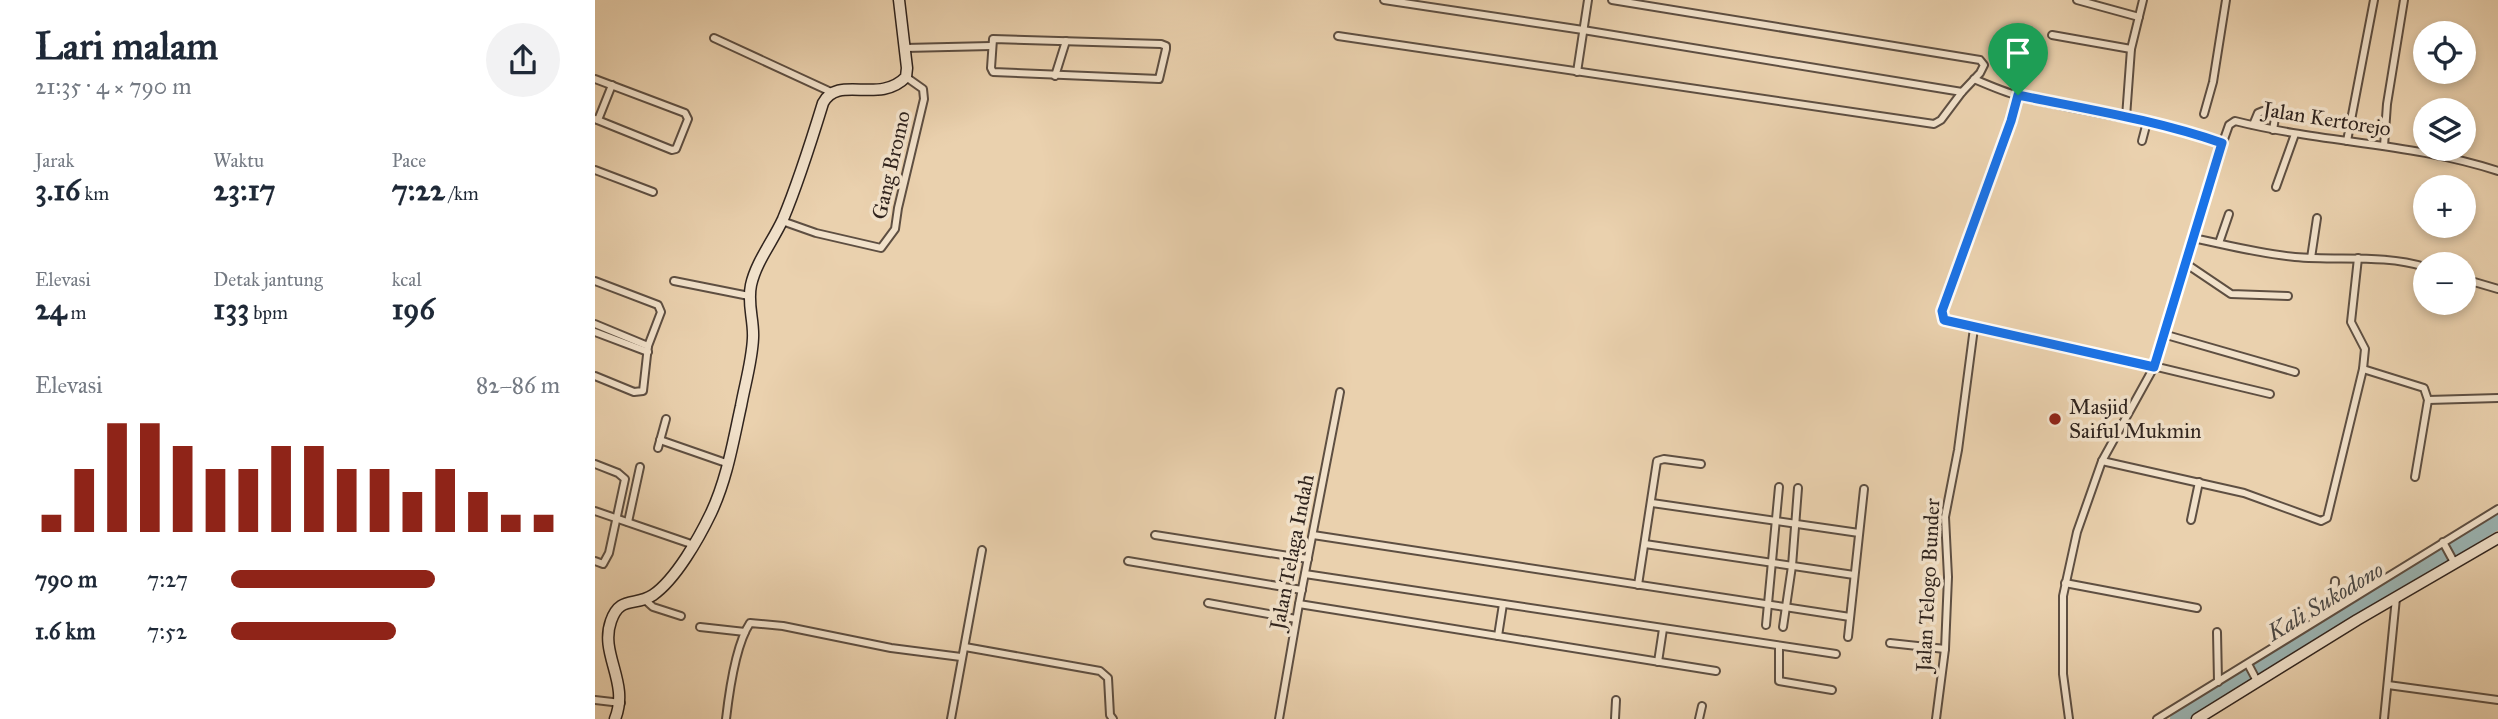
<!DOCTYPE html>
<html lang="id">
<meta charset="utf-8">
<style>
body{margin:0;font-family:"IM FELL Great Primer",serif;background:#f2f2f3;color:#1f2937;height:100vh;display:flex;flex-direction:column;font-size:26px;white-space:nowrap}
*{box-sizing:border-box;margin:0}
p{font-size:23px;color:#747a83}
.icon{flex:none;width:38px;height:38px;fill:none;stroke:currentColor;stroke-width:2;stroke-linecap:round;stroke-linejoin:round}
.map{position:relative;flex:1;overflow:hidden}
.sheet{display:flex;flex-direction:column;background:#fff;width:595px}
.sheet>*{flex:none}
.buttons{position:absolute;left:1818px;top:21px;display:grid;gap:14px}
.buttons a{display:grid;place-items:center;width:63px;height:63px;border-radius:50%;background:#fff;box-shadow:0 4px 10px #0003;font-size:35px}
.pin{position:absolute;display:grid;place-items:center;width:60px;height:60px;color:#fff;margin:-72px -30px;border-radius:50% 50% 50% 0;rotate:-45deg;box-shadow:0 0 7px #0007}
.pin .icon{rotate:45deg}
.round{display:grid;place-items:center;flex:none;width:74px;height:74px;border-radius:37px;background:#f2f2f3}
.head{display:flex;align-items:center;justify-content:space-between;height:119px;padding:0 35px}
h1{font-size:38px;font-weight:700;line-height:52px}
.figures{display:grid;grid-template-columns:repeat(3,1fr);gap:10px;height:119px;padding:7px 35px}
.figures div{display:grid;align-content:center}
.figures b{font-size:30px;font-weight:700}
.figures small{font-size:19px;font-weight:400}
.figures p{font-size:19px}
.chart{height:196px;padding:14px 35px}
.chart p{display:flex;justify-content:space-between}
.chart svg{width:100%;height:126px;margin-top:7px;stroke:#8f2418;stroke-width:6}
ul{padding:0 35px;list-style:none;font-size:23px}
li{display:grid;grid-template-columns:112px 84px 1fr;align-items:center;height:52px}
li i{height:18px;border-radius:9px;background:#8f2418}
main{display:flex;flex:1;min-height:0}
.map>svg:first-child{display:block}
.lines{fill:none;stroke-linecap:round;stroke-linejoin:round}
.river{stroke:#9bb5b4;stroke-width:14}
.street-casing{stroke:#5e4f42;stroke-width:10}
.secondary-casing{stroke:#30241e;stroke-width:13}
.street{stroke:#f1e1ca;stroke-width:6}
.secondary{stroke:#f1e1ca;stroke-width:10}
.route-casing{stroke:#fff;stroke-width:14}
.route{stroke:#1a73e8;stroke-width:9}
.poi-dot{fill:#8f2418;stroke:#f1e1ca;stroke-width:2.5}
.labels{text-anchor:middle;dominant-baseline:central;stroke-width:7;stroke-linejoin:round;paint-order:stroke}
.street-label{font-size:21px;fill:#30241e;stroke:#f1e1ca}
.poi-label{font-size:21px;fill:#30241e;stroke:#f1e1ca;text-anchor:start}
.water-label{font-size:23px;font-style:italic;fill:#4b4844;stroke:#f1e1ca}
</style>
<main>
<section class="sheet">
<div class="head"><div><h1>Lari malam</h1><p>21:35 · 4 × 790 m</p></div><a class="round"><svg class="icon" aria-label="share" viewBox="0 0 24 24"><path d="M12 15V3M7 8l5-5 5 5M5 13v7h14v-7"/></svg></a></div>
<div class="figures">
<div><p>Jarak</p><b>3.16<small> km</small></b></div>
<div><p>Waktu</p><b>23:17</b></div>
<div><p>Pace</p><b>7:22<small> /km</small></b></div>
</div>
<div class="figures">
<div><p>Elevasi</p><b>24<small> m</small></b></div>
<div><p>Detak jantung</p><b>133<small> bpm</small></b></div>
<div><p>kcal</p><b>196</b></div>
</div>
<div class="chart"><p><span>Elevasi</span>82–86 m</p>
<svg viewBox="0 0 160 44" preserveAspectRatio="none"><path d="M5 44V38M15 44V22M25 44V6M35 44V6M45 44V14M55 44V22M65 44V22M75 44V14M85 44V14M95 44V22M105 44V22M115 44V30M125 44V22M135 44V30M145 44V38M155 44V38"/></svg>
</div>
<ul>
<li><b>790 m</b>7:27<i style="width:62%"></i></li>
<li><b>1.6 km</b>7:52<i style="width:50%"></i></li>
</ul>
</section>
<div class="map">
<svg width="1903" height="719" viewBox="0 0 1903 719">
<rect width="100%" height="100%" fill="#ead1ae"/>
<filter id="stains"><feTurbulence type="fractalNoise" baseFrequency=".00286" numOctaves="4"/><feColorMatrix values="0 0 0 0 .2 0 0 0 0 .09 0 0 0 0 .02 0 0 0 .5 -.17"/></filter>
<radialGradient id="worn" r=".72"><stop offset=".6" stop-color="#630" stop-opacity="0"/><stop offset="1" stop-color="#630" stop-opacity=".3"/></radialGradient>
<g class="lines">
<!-- river -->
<polyline class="river" points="1582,719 1903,522"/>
<!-- street casing -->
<g class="street-casing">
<g id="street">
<polyline points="789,0 988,30 1367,92"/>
<polyline points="1482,0 1544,17"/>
<polyline points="1457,35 1536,49"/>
<polyline points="743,36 1339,124 1346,120 1367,92 1385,73 1389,65 1385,60 1017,0"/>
<polyline points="119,38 236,92"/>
<polygon points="398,39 566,44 571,46 571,49 564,79 398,72 396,68"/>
<polyline points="310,48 396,46"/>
<polyline points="982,72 993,0"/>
<polyline points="460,76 471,41"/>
<polyline points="0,79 90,113 93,119 81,149 77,150 0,119"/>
<path d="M 1379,79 C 1393,85 1409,92 1424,96 C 1491,113 1561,120 1627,143"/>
<polyline points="1423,95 1416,121 1347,311 1349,320 1529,359 1675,394"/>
<polyline points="1609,114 1618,82 1631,0"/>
<polyline points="1531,117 1536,49 1548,0"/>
<polyline points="3,120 17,85"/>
<polyline points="1658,125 1663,113 1668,111 1680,118 1678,130"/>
<polyline points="1547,141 1552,122"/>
<polyline points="1752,141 1779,0"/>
<polyline points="1789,146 1792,104 1809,0"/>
<polyline points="0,170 58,192"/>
<polyline points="1681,187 1700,134"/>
<polyline points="187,221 221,233 286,248 300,229 303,208 329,99 328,89 311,77"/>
<path d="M 1598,238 C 1632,245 1666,254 1700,257 C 1743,261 1789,254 1830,267"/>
<polyline points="1624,243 1634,214"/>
<polyline points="1716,258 1722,218"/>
<polyline points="1590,263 1636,294 1693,296"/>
<polyline points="1869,279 1903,289"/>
<polyline points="0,281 63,305 66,312 53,346 48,391 39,392 0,376"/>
<polyline points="79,281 154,296"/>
<polyline points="0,324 53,346"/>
<polyline points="0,332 53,352"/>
<polyline points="1568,334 1700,372"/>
<polyline points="1768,369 1829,388 1833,400 1820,477"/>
<polyline points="1833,400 1903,398"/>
<polyline points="65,440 134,464"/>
<polyline points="63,448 71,419"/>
<polyline points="1507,461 1649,493 1726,521 1732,518 1768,369 1770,349 1756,322 1763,258"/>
<polyline points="0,464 23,473 30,479 14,553 8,564 0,561"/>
<polyline points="1057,503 1264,533"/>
<polyline points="0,511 99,545"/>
<polyline points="1596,520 1604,482"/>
<polyline points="33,522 45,467"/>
<polyline points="560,535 713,559"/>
<polyline points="718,535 1255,617"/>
<polyline points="1848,542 1860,564"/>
<polyline points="1050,544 1259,575"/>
<polyline points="533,561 707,590"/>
<polyline points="710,574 1241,654"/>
<polyline points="1470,583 1602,608"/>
<polyline points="1043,585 1062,461 1069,459 1106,464"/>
<polyline points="49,599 58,607 86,616"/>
<polyline points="613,603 701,619"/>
<polyline points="704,604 1121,671"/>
<polyline points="1732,612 1732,604 1739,598 1740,581"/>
<polyline points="1171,625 1184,487"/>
<polyline points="105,627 150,632"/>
<polyline points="1188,627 1197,566 1203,488"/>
<polyline points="1622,632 1623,682"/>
<polyline points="903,636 908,604"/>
<polyline points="1253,637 1269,489"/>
<polyline points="1295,643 1350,649"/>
<polyline points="370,647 505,671 513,678 515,715 518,719"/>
<polyline points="1184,647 1184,681 1237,690"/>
<polyline points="1063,662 1068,629"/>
<polyline points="1653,664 1662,681"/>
<polyline points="1793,685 1903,700"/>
<polyline points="0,700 26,703"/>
<path d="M 131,719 C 134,693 141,644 155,623 L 188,626 L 296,648 L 366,657"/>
<polyline points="356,719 387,550"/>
<polyline points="684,719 704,604 745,392"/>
<polyline points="1020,719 1021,700"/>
<polyline points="1104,719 1107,706"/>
<polyline points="1341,719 1350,649 1353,577 1350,517 1363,450 1379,328"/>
<path d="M 1474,719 L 1468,674 L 1468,596 L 1482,532 L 1507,461 L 1559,367 L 1615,179 L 1634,125 L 1640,121 C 1727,143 1818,143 1903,171"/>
<polyline points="1562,719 1903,509"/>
<polyline points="1789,719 1801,598"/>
</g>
</g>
<!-- secondary casing -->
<g class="secondary-casing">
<g id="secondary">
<path d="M 20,719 C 35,682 4,654 16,621 C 25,595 40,607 58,595 C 81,579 104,538 116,513 C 132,479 138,442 146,406 C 150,384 157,361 158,338 C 159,320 152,304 156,285 C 161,262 178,241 188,219 C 204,181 216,142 228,103 C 243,74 284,105 311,77 L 312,68 L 304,0"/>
<polyline points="1602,719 1762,620 1903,538"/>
</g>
</g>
<!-- street -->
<use href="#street" class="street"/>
<!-- secondary -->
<use href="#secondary" class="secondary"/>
</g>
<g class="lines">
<!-- route casing -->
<g class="route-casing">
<path id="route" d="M 1423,95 C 1491,109 1561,120 1627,143 L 1559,367 L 1349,320 L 1347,311 L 1416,121 Z"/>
</g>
<!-- route -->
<use href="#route" class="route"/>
</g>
<!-- markers -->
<circle class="poi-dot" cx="1460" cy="419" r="7"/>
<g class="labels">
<!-- street labels -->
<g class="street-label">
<text transform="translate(1732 119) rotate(9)">Jalan Kertorejo</text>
<text transform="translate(296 165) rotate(-77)">Gang Bromo</text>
<text transform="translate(697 552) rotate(-79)">Jalan Telaga Indah</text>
<text transform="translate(1333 585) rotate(-87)">Jalan Telogo Bunder</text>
</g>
<!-- poi labels -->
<g class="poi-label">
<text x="1474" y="407">Masjid<tspan x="1474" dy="24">Saiful Mukmin</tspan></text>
</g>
<!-- water labels -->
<g class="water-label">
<text transform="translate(1730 601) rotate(-31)">Kali Sukodono</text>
</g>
</g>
<rect width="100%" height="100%" filter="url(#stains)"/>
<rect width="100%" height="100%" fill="url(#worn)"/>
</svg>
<div class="buttons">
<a><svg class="icon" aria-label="locate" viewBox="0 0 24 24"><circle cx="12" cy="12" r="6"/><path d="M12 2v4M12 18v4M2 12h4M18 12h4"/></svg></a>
<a><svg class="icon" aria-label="layers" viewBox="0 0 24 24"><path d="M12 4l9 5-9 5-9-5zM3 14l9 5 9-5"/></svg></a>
<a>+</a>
<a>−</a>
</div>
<div class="pin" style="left:1423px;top:95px;background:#1e9e55"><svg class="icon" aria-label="arrive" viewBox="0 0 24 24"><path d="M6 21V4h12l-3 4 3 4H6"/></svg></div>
</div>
</main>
